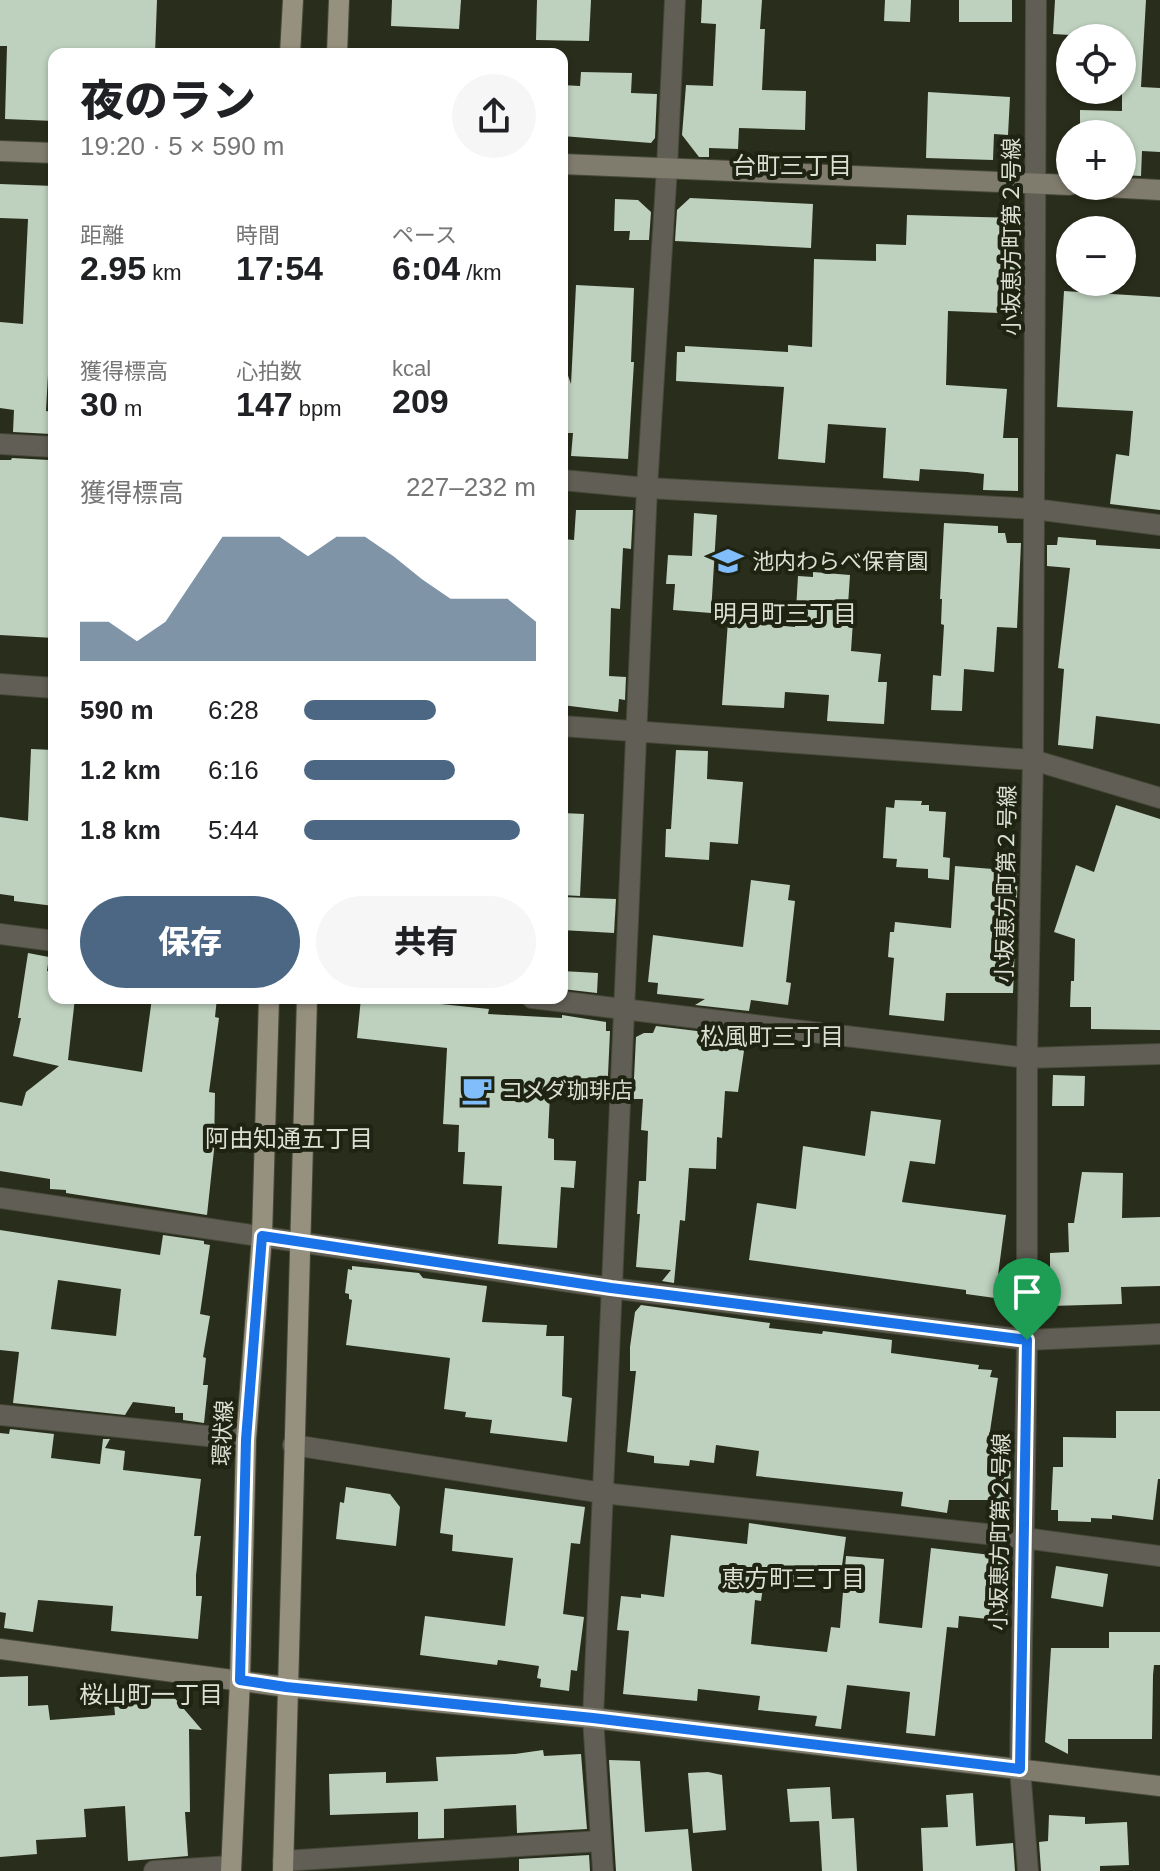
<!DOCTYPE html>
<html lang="ja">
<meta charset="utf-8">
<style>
body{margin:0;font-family:Helvetica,"Noto Sans JP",sans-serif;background:#f6f6f6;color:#202124;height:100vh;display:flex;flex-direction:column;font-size:30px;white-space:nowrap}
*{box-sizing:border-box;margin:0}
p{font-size:26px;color:#757577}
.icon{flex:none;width:44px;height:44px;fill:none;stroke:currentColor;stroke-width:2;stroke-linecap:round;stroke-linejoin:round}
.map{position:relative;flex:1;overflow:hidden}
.side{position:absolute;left:48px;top:48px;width:520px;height:956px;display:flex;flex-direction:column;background:#fff;border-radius:16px;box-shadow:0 2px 6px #0004}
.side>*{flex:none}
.buttons{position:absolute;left:1056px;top:24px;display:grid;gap:16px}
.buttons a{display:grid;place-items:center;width:80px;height:80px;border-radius:50%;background:#fff;box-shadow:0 2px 6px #0004;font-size:40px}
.pin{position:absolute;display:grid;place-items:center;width:68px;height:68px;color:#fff;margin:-82px -34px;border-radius:50% 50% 50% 0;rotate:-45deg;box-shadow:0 0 8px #0007}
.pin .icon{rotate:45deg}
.round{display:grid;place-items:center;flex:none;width:84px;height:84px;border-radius:42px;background:#f6f6f6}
.overview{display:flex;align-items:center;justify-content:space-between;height:136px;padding:0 32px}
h1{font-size:44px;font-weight:800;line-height:60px}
.stats{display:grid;grid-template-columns:repeat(3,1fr);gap:12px;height:136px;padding:8px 32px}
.stats div{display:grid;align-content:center}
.stats b{font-size:34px;font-weight:800}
.stats small{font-size:22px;font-weight:400}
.stats p{font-size:22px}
.chart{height:224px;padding:16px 32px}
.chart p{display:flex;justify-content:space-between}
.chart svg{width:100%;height:144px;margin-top:8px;fill:#4b6784;opacity:.7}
.button{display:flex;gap:16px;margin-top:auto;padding:16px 32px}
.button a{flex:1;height:92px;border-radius:48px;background:#4b6784;color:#fff;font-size:32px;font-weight:800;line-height:92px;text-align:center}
.button a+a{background:#f6f6f6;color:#202124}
ul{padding:0 32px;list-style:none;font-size:26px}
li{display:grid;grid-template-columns:128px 96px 1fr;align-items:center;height:60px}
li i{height:20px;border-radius:10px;background:#4b6784}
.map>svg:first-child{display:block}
.building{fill:#bed0be;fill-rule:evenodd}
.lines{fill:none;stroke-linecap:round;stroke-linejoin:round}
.street-casing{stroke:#464938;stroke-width:22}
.secondary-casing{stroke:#464938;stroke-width:22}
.primary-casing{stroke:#464938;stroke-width:22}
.street{stroke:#615e55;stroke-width:20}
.secondary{stroke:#7f7b6d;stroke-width:20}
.primary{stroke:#96907f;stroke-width:20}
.route-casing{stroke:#fff;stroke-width:16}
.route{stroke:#1a73e8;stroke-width:10}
.labels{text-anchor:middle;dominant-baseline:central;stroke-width:8;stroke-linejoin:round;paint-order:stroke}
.street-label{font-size:22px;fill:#dcdfd3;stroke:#1f2312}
.poi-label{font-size:22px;fill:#dcdfd3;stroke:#1f2312;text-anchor:start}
.neighbourhood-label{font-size:24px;fill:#dcdfd3;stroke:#1f2312}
</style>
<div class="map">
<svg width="1160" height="1871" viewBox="0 0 1160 1871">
<rect width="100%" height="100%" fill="#292d1b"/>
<!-- building -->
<g class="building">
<polygon points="0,0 157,0 155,54 54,54 54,121 5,119 7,46 0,46"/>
<polygon points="392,0 461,0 459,29 391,26"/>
<polygon points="537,0 591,0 589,41 536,40"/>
<polygon points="702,0 762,0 760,29 765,29 762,90 806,91 805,130 739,128 738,149 709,148 709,157 699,157 682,135 686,85 713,86 716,24 701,23"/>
<polygon points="885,0 911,0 910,22 884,21"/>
<rect x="959" y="0" width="53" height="22"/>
<polygon points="1055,0 1146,0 1141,87 1160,88 1160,152 1142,151 1141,176 1122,175 1122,134 1080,134 1080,110 1122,111 1122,38 1053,34"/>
<polygon points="581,72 632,73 631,93 657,94 655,138 651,143 562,136 562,85 580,86"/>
<polygon points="928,92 1010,97 1008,135 994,134 993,160 926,158"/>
<polygon points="0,184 54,186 54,319 51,319 46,411 52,412 51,434 13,432 14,410 0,408 0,322 23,324 28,219 0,218"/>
<polygon points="690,198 813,204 811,248 675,241 677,210"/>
<polygon points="615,199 638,200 651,212 649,240 629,240 630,231 614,231"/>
<polygon points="907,215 1020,218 1018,283 1019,290 1022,290 1022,314 948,311 946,385 1007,389 1003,438 1018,438 1018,491 983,490 984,474 967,472 920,469 919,481 883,478 886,428 828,424 825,463 778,459 784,387 676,381 677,352 685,352 685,346 788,352 788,345 812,347 814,259 876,261 876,244 906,245"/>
<polygon points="576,285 634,288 631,362 634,362 628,459 571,456 573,433 562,433 562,370 566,370 571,384"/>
<polygon points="1064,291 1160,297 1160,510 1110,504 1116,454 1129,456 1133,411 1057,407"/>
<polygon points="12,458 49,460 49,488 54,488 54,638 0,635 0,460 11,460"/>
<polygon points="576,510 633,510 631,549 623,548 620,609 611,608 609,676 626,677 625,700 619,699 618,712 562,705 566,578 562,578 562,539 574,540"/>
<polygon points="694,513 717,515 711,613 673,610 675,584 666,584 668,555 692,556"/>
<polygon points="944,523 998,526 998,533 1005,533 1007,543 1021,543 1017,628 997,627 994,672 964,669 962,711 931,710 933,675 941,676 944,625 941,624 942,599 940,599"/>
<polygon points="1058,537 1096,540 1096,545 1160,549 1160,724 1096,716 1093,749 1058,745 1064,669 1058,668 1070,568 1047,566 1047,545 1057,545"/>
<polygon points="813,572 850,575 847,620 853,621 851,651 881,654 878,682 887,682 884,724 827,721 829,695 785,692 784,708 722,705 728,621 795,627 798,576 813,577"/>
<polygon points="31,749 54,750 54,906 14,901 14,896 0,894 0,817 28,821"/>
<polygon points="676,750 708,751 707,779 743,782 738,844 710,842 709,860 665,857 666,829 671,829"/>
<polygon points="895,800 922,801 921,805 929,805 929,811 946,812 943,857 950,858 949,880 928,878 928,869 896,867 897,859 883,858 886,807 894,808"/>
<polygon points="1116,805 1160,819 1160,1030 1091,1029 1091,1007 1070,1007 1071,981 1074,981 1075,939 1054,932 1076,865 1094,872"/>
<polygon points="562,813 584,814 580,896 562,895"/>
<polygon points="955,866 1018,871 1013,993 946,993 944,1021 889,1015 894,958 888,957 890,932 894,932 895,922 951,928"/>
<polygon points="751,880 790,885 788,900 795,901 786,982 791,983 788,1005 751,1000 749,1011 695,1005 705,999 657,994 658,983 648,982 653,935 743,947"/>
<polygon points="562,897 616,899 614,933 562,930"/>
<polygon points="28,953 49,957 47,971 54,972 54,998 75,998 68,1060 142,1072 152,998 217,998 215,1017 219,1018 209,1092 215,1093 214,1150 207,1215 66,1193 66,1190 50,1189 50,1179 0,1171 0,1102 22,1106 26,1092 59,1066 13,1056 21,1018 18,1018"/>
<polygon points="562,971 598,973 597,993 562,989"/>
<polygon points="361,998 410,998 431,1000 431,1003 489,1009 488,1014 562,1018 562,1015 606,1022 606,1031 610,1031 607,1097 550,1094 548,1138 554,1139 554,1160 576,1161 574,1188 561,1187 557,1248 498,1244 502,1186 463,1184 465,1152 458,1152 459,1125 443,1124 447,1048 357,1038"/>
<polygon points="656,1026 746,1037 738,1092 725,1091 722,1138 717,1137 716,1169 689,1168 685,1221 680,1220 674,1283 662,1281 671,1270 636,1267 640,1214 637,1214 639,1181 646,1181 648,1131 641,1130 643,1099 633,1099 636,1037 644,1033 653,1033"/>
<polygon points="1053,1075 1085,1076 1084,1106 1052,1106"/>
<polygon points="871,1111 941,1120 935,1164 910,1161 902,1202 1006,1215 995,1298 966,1294 966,1290 749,1260 757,1203 796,1209 803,1146 865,1156"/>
<polygon points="1082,1172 1123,1173 1122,1218 1160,1217 1160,1286 1121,1287 1122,1304 1050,1306 1050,1253 1069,1252 1068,1223 1074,1223"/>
<path d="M 0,1230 L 160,1255 L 163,1235 L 204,1241 L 204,1244 L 210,1245 L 200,1314 L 210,1316 L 203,1357 L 206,1358 L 203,1385 L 208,1385 L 204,1423 L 183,1420 L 183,1413 L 175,1413 L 175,1407 L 133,1402 L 125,1415 L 13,1403 L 19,1352 L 0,1350 ZM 58,1280 L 121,1289 L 116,1336 L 51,1329 Z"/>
<polygon points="352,1266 419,1273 423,1278 487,1286 482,1322 547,1325 546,1336 564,1336 562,1396 572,1398 567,1442 490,1433 492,1420 465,1417 466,1412 444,1409 450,1358 346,1345 352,1300 349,1299 349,1294 345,1293 348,1269 352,1270"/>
<polygon points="641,1305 770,1323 769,1328 822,1334 823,1331 892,1340 891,1353 979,1365 978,1369 992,1370 990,1377 998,1378 987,1451 1010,1451 1011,1500 949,1500 947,1513 901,1506 903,1492 756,1476 759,1451 716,1445 714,1463 690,1460 689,1466 654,1463 654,1456 627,1452 636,1371 630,1371 630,1347 635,1312"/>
<polygon points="1116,1411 1160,1411 1160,1479 1158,1479 1153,1520 1112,1515 1112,1519 1091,1518 1091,1522 1058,1521 1058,1510 1051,1510 1053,1467 1063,1467 1063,1437 1116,1438"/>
<polygon points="10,1429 54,1434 51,1458 100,1464 103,1439 110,1439 105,1448 125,1451 123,1470 201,1479 194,1536 201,1536 196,1575 196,1596 202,1596 198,1639 111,1631 113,1606 38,1600 33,1632 4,1628 6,1613 0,1612 0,1433 9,1434"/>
<polygon points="346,1487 390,1494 400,1507 396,1546 336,1539 340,1502 344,1503"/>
<polygon points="445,1488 585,1507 580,1544 571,1543 563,1614 584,1617 577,1671 571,1670 569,1691 540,1687 541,1679 537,1678 539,1666 498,1660 497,1665 420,1655 425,1616 505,1626 513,1558 452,1551 453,1535 440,1533"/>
<polygon points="749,1523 846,1537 841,1573 802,1568 800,1584 764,1580 761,1601 755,1600 751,1644 827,1652 831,1627 840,1628 846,1556 884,1559 879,1623 922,1628 931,1548 991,1555 991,1559 1010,1561 1007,1621 959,1616 958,1628 947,1627 935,1736 906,1733 910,1692 847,1685 841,1729 815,1726 817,1716 758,1710 760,1696 698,1689 697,1701 623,1694 629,1631 617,1630 621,1596 641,1598 641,1594 664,1597 671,1535 747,1544"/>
<polygon points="1056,1566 1108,1574 1103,1607 1051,1598"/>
<polygon points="1109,1632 1160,1632 1160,1665 1154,1665 1153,1675 1152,1739 1068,1739 1068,1754 1045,1742 1051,1648 1109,1648"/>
<polygon points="28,1676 28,1706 48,1705 50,1720 115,1715 114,1704 147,1701 147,1693 172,1695 202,1730 189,1729 190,1812 185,1812 188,1856 128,1861 125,1806 84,1809 86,1837 36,1840 37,1854 0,1857 0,1677"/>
<polygon points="543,1750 544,1756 581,1754 587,1829 517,1833 516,1805 444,1809 444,1838 418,1839 418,1812 330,1815 329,1774 386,1772 386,1783 438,1781 436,1757 515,1754"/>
<polygon points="609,1760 640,1761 645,1832 688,1829 692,1871 616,1871"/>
<polygon points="708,1772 722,1775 726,1830 693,1833 688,1773"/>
<polygon points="830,1787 832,1819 854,1818 857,1871 822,1871 819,1821 790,1822 787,1789"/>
<polygon points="973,1793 976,1846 1013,1843 1015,1871 923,1871 921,1828 948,1827 946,1795"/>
<polygon points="1049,1815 1085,1817 1085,1824 1127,1822 1129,1865 1100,1866 1100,1871 1041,1871 1039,1842 1048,1841"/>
<polygon points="589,1855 590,1871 519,1871 519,1859"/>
</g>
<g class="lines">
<!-- street casing -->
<g class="street-casing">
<g id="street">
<polyline points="0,444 54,447"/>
<polyline points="562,480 647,488 1034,509 1160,525"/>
<polyline points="0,684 54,688"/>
<polyline points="562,726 1033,760 1160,798"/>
<polyline points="0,934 54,941"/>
<polyline points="532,998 1027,1058 1160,1054"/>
<polyline points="0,1198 611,1288 1027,1340 1160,1334"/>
<polyline points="0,1415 246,1440"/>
<polyline points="293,1445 603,1493 1024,1538 1160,1556"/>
<polyline points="283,1861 601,1841"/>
<polyline points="154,1871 231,1866"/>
<polyline points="603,1871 593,1718 647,488 667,167 675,0"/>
<polyline points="1028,1871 1020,1769 1027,1340 1027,1058 1033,760 1036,0"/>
</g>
</g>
<!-- secondary casing -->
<g class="secondary-casing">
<g id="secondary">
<polyline points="0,151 54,153"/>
<polyline points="562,164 1070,185"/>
<polyline points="1088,186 1160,190"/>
<polyline points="0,1649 286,1687 593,1718 1160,1786"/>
</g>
</g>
<!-- primary casing -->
<g class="primary-casing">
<g id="primary">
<polyline points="290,54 293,0"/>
<polyline points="337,54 339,0"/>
<polyline points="231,1871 240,1680 246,1440 262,1236 269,998"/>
<polyline points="283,1871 307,998"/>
</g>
</g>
<!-- street -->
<use href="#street" class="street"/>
<!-- secondary -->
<use href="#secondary" class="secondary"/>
<!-- primary -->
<use href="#primary" class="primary"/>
</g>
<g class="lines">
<!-- route casing -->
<g class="route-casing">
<polygon id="route" points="262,1236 611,1288 1027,1340 1020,1769 593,1718 286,1687 240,1680 246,1440"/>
</g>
<!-- route -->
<use href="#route" class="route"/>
</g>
<!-- icons -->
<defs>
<g id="school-bare" transform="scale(2.4)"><path d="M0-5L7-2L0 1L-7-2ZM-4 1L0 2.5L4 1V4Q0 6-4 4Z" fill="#80bdfa" stroke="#1f2312" stroke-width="2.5" paint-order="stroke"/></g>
<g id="cafe-bare" transform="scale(2.4)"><path d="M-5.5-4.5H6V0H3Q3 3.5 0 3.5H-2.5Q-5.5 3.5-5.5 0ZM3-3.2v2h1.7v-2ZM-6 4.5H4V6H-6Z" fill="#80bdfa" stroke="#1f2312" stroke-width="2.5" paint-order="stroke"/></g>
</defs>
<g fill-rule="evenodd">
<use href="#school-bare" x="728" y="561"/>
<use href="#cafe-bare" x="477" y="1090"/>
</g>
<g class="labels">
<!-- street labels -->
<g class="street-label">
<text transform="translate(1011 237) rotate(-90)">小坂恵方町第２号線</text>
<text transform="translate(1006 884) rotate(-89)">小坂恵方町第２号線</text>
<text transform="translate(223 1433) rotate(-87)">環状線</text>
<text transform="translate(1000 1532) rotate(-89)">小坂恵方町第２号線</text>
</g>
<!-- poi labels -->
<g class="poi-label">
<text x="752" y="561">池内わらべ保育園</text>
<text x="501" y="1090">コメダ珈琲店</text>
</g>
<!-- neighbourhood labels -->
<g class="neighbourhood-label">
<text x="792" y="165">台町三丁目</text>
<text x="785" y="613">明月町三丁目</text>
<text x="772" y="1036">松風町三丁目</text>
<text x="289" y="1138">阿由知通五丁目</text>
<text x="793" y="1578">恵方町三丁目</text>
<text x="151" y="1694">桜山町一丁目</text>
</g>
</g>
</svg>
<div class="buttons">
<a><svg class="icon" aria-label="locate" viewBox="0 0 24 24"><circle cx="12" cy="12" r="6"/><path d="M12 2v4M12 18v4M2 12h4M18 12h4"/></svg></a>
<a>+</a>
<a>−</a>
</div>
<div class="pin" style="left:1027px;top:1340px;background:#1e9e55"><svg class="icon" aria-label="arrive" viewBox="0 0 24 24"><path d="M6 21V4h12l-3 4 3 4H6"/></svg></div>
<section class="side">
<div class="overview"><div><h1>夜のラン</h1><p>19:20 · 5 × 590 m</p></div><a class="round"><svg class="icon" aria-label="share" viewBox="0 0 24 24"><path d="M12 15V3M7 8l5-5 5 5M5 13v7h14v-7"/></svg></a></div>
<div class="stats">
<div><p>距離</p><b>2.95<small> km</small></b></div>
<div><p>時間</p><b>17:54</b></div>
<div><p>ペース</p><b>6:04<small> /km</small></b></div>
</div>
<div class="stats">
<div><p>獲得標高</p><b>30<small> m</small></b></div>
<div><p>心拍数</p><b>147<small> bpm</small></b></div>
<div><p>kcal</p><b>209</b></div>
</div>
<div class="chart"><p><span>獲得標高</span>227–232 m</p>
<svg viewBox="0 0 160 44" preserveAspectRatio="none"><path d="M0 44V32L10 32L20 38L30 32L40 19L50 6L60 6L70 6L80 12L90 6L100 6L110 12L120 19L130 25L140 25L150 25L160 32V44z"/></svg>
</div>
<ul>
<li><b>590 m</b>6:28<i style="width:57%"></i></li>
<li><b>1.2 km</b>6:16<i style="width:65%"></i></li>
<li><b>1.8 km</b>5:44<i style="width:93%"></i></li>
</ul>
<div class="button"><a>保存</a><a>共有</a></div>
</section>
</div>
